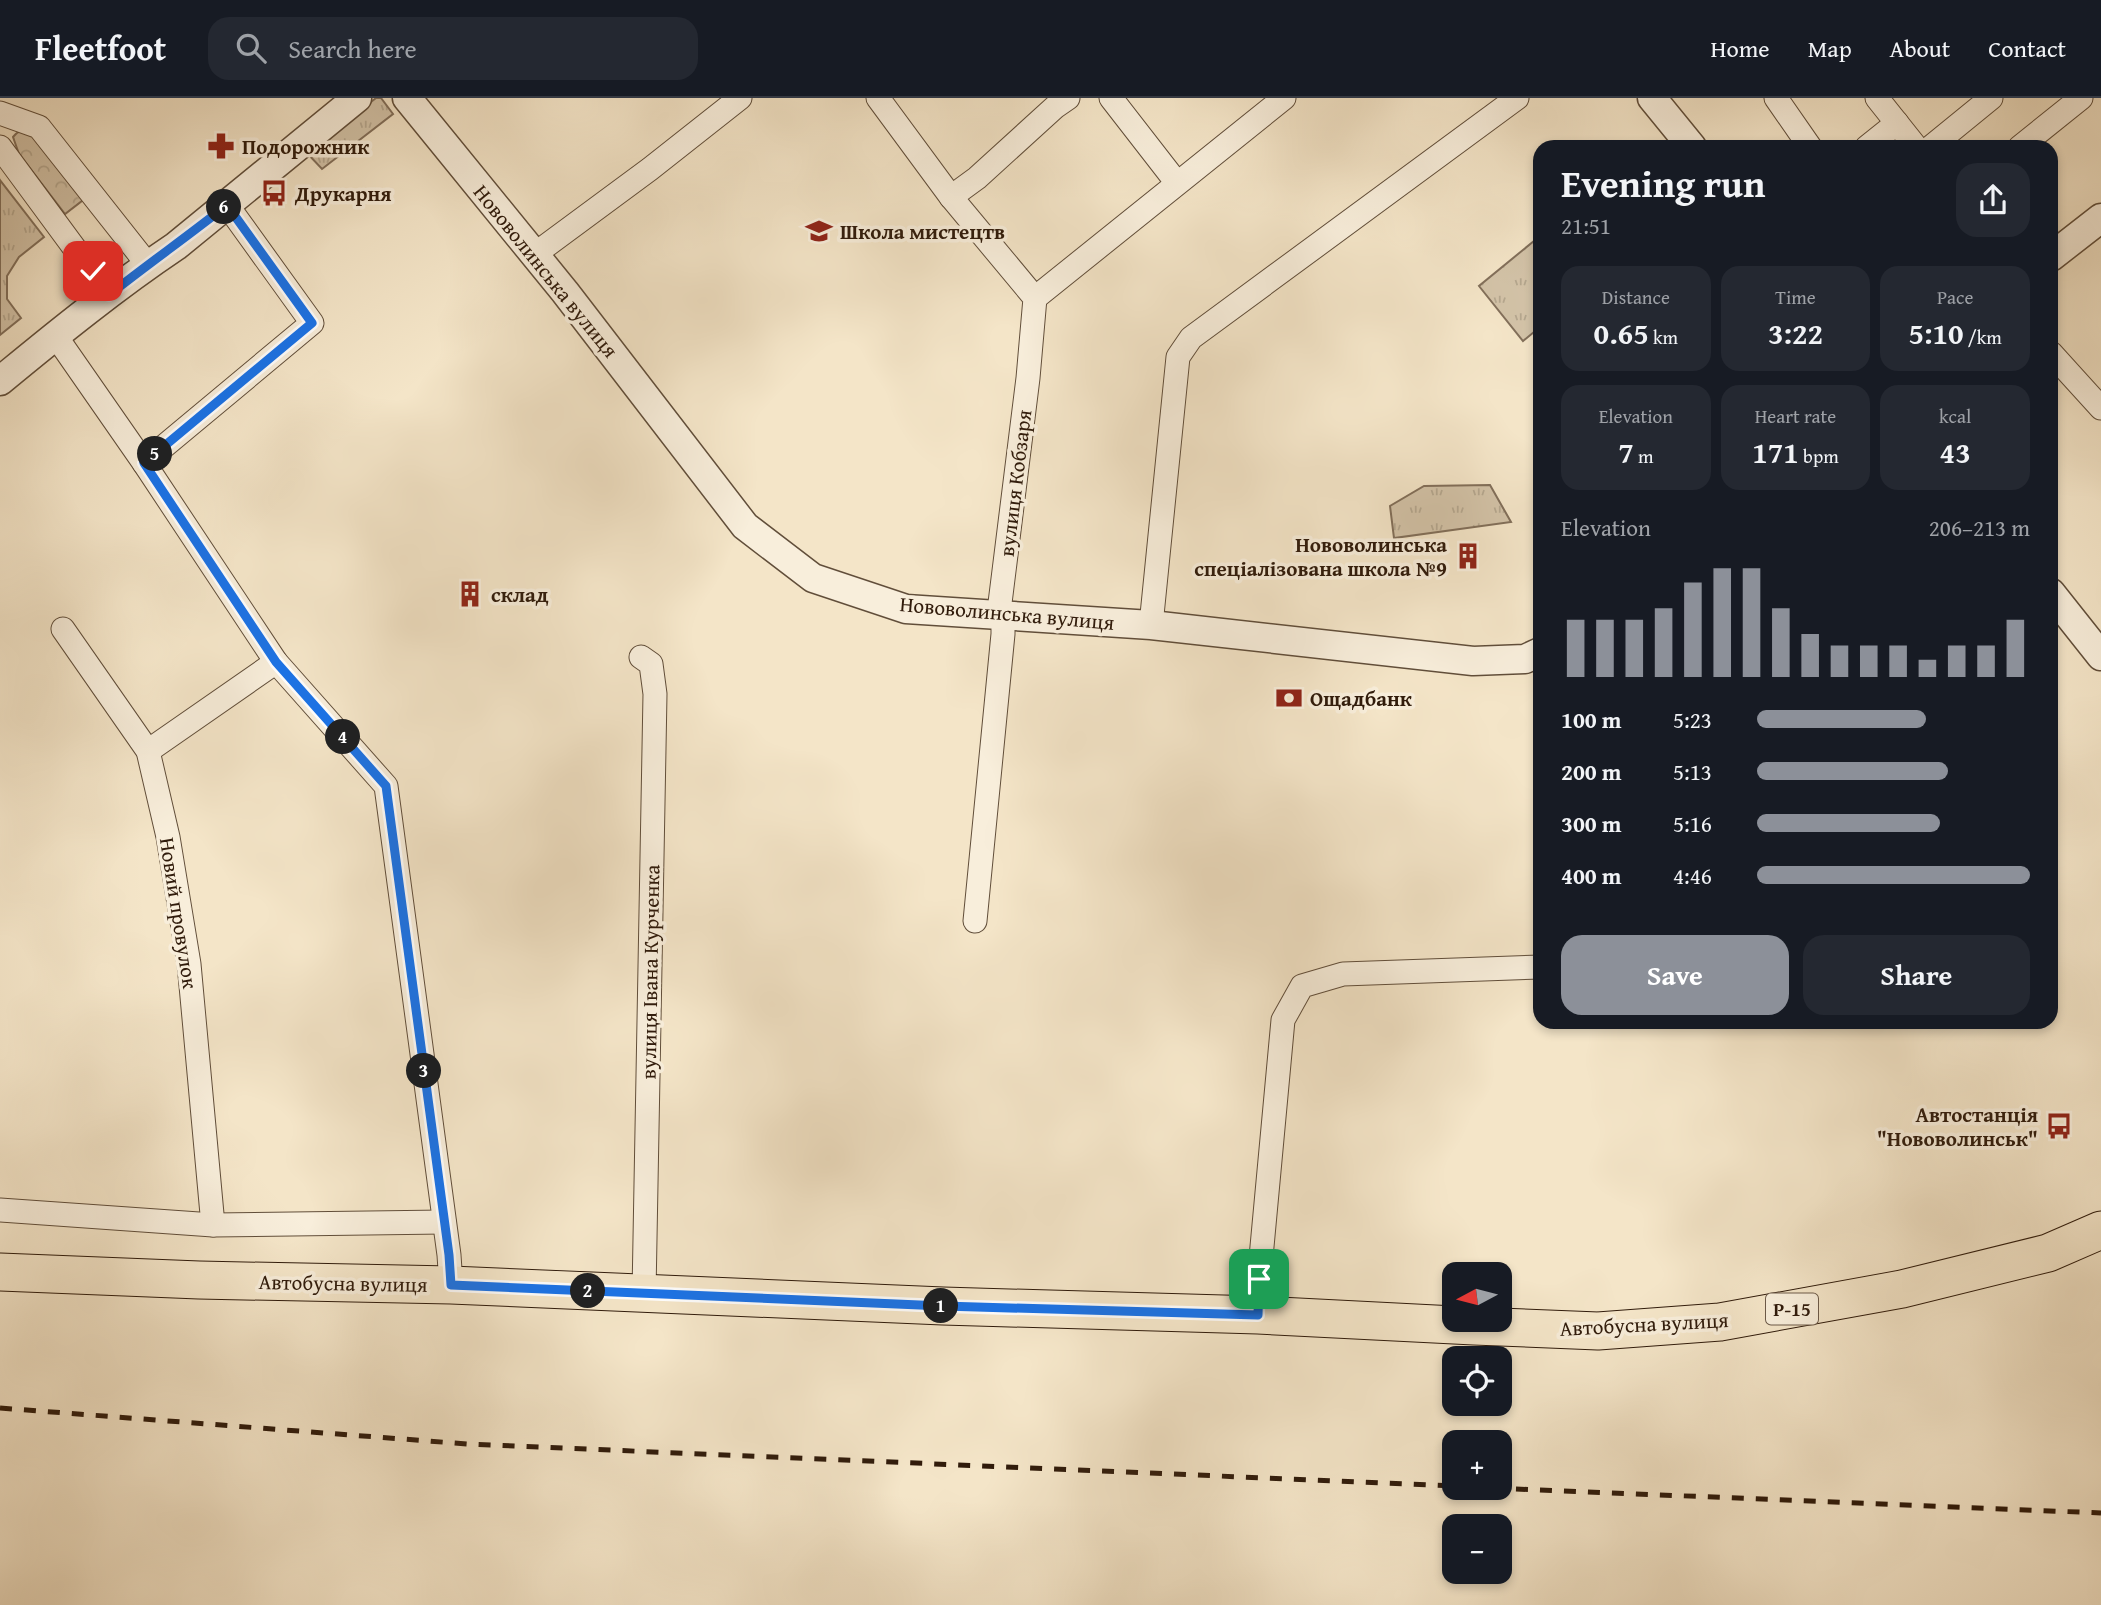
<!DOCTYPE html>
<meta charset="utf-8">
<style>
body{margin:0;font-family:"Gentium Book Plus",serif;background:#242831;color:#f1f3f6;height:100vh;display:flex;flex-direction:column;font-size:26px;white-space:nowrap}
*{box-sizing:border-box;margin:0}
p{font-size:23px;color:#9ea1a6}
.icon{flex:none;width:38px;height:38px;fill:none;stroke:currentColor;stroke-width:2;stroke-linecap:round;stroke-linejoin:round}
.map{position:relative;flex:1;overflow:hidden}
.side{position:absolute;left:1533px;top:42px;width:525px;height:889px;display:flex;flex-direction:column;background:#171b24;border-radius:21px;box-shadow:0 4px 10px #0003}
.side>*{flex:none}
.needle{width:46px;rotate:263deg}
.fabs{position:absolute;left:1442px;top:1164px;display:grid;gap:14px}
.fabs a{display:grid;place-items:center;width:70px;height:70px;border-radius:14px;background:#171b24;box-shadow:0 4px 10px #0003;font-size:35px}
.pin{position:absolute;display:grid;place-items:center;width:60px;height:60px;color:#fff;margin:-30px;border-radius:14px;box-shadow:0 4px 10px #0006}
.km{position:absolute;width:35px;height:35px;margin:-18px;border-radius:50%;background:#222;color:#fff;font-size:19px;line-height:35px;text-align:center}
.round{display:grid;place-items:center;flex:none;width:74px;height:74px;border-radius:21px;background:#242831}
.summary{display:flex;align-items:center;justify-content:space-between;height:119px;padding:0 28px}
h1{font-size:38px;font-weight:600;line-height:52px}
.metrics{display:grid;grid-template-columns:repeat(3,1fr);gap:10px;height:119px;padding:7px 28px}
.metrics div{display:grid;align-content:center;border-radius:18px;background:#242831;text-align:center}
.metrics b{font-size:30px;font-weight:600}
.metrics small{font-size:19px;font-weight:400}
.metrics p{font-size:19px}
.chart{height:196px;padding:14px 28px}
.chart p{display:flex;justify-content:space-between}
.chart svg{width:100%;height:126px;margin-top:7px;stroke:#8c9099;stroke-width:6}
.action{display:flex;gap:14px;margin-top:auto;padding:14px 28px}
.action a{flex:1;height:80px;border-radius:21px;background:#8c9099;color:#fff;font-size:28px;font-weight:600;line-height:80px;text-align:center}
.action a+a{background:#242831;color:#f1f3f6}
ul{padding:0 28px;list-style:none;font-size:23px}
li{display:grid;grid-template-columns:112px 84px 1fr;align-items:center;height:52px}
li i{height:18px;border-radius:9px;background:#8c9099}
header{display:flex;align-items:center;gap:42px;box-sizing:border-box;height:98px;padding:0 35px;background:#171b24;border-bottom:2px solid #363941}
header strong{font-size:33px}
nav{display:flex;gap:38px;margin-inline-start:auto;font-size:24px}
.search{width:490px;height:63px;background:#242831;display:flex;align-items:center;gap:18px;box-sizing:border-box;padding:0 24px;border-radius:21px;color:#9ea1a6;font-size:26px}
.map>svg:first-child{display:block}
.grass{fill:url(#grass-tufts);stroke:#826f5a;stroke-width:2}
.forest{fill:url(#forest-crowns);stroke:#826f5a;stroke-width:2}
.lines{fill:none;stroke-linecap:round;stroke-linejoin:round}
.minor-casing{stroke:#614e3a;stroke-width:25}
.tertiary-casing{stroke:#614e3a;stroke-width:31}
.primary-casing{stroke:#301b0b;stroke-width:39}
.minor{stroke:#f8eedb;stroke-width:23}
.tertiary{stroke:#f8eedb;stroke-width:28}
.primary{stroke:#f4e5c8;stroke-width:37}
.rail{stroke:#301b0b;stroke-width:5;stroke-dasharray:12 12;stroke-linecap:butt}
.route-casing{stroke:#fff;stroke-width:14}
.route{stroke:#1a73e8;stroke-width:9}
.labels{text-anchor:middle;dominant-baseline:central;stroke-width:7;stroke-linejoin:round;paint-order:stroke}
.shield{fill:#f8eedb;stroke:#6c5a49;stroke-width:2}
.shield-label{font-size:19px;font-weight:bold;fill:#301b0b}
.poi-label{font-size:21px;font-weight:bold;fill:#301b0b;stroke:#f8eedb;text-anchor:start}
.street-label{font-size:21px;fill:#301b0b;stroke:#f8eedb}
</style>
<header>
<strong>Fleetfoot</strong>
<div class="search"><svg class="icon" aria-label="search" viewBox="0 0 24 24"><circle cx="10" cy="10" r="6"/><path d="M15 15l6 6"/></svg>Search here</div>
<nav><a>Home</a><a>Map</a><a>About</a><a>Contact</a></nav>
</header>
<div class="map">
<svg width="2101" height="1507" viewBox="0 0 2101 1507">
<defs>
<pattern id="grass-tufts" width="24" height="20" patternUnits="userSpaceOnUse" patternTransform="scale(1.75)"><rect width="24" height="20" fill="#d3c3a8"/><path d="M3 7l-1-3M5 7V3M7 7l1-3M15 17l-1-3M17 17v-4M19 17l1-3" fill="none" stroke="#b5a78f"/></pattern>
<pattern id="forest-crowns" width="20" height="18" patternUnits="userSpaceOnUse" patternTransform="scale(1.75)"><rect width="20" height="18" fill="#d3c3a8"/><path d="M2 6a3 3 0 1 1 6 0M12 15a3 3 0 1 1 6 0" fill="none" stroke="#b5a78f"/></pattern>
</defs>
<rect width="100%" height="100%" fill="#f4e5c8"/>
<filter id="stains"><feTurbulence type="fractalNoise" baseFrequency=".00286" numOctaves="4"/><feColorMatrix values="0 0 0 0 .2 0 0 0 0 .09 0 0 0 0 .02 0 0 0 .5 -.17"/></filter>
<radialGradient id="worn" r=".72"><stop offset=".6" stop-color="#630" stop-opacity="0"/><stop offset="1" stop-color="#630" stop-opacity=".3"/></radialGradient>
<!-- grass -->
<g class="grass">
<polygon points="376,0 381,0 393,16 322,71 307,55"/>
<polygon points="0,82 44,139 19,159 7,178 7,201 21,220 0,237"/>
<polygon points="1540,138 1540,233 1537,236 1534,234 1523,243 1479,188"/>
<polygon points="1490,387 1511,424 1394,440 1390,408 1424,388"/>
</g>
<!-- forest -->
<path class="forest" d="M 29,31 L 87,99 L 65,116 L 19,56 L 13,39 C 18,33 21,32 29,31 Z"/>
<g class="lines">
<!-- minor casing -->
<g class="minor-casing">
<g id="minor">
<polyline points="878,0 951,99 1035,200 1028,280 1000,505 1003,518 1003,536 975,823"/>
<polyline points="1111,0 1177,85"/>
<polyline points="1776,0 1810,49"/>
<polyline points="1877,0 1916,49"/>
<polyline points="0,15 39,29 148,167"/>
<polyline points="0,49 109,197"/>
<polyline points="1867,49 1897,25"/>
<polyline points="1931,49 1991,0"/>
<polyline points="2020,49 2081,0"/>
<polyline points="951,99 977,80 1055,9 1068,0"/>
<polyline points="227,107 312,225 144,365 276,564 386,688 449,1157 451,1187"/>
<polyline points="535,156 650,71 740,0"/>
<polyline points="1035,200 1284,0"/>
<polyline points="55,237 144,365"/>
<polyline points="2051,255 2101,310"/>
<polyline points="1151,527 1178,259 1191,240 1517,0"/>
<polyline points="63,531 148,653 168,739 189,866 213,1127"/>
<polyline points="641,559 651,566 655,596 644,1195"/>
<polyline points="148,653 276,564"/>
<polyline points="0,1112 213,1127 444,1124"/>
<polyline points="1258,1217 1259,1181 1283,922 1302,888 1343,876 1540,869"/>
</g>
</g>
<!-- tertiary casing -->
<g class="tertiary-casing">
<g id="tertiary">
<polyline points="407,0 565,194 745,428 813,480 906,511 1151,527 1473,563 1525,561 1540,554"/>
<polyline points="1652,0 1692,49"/>
<polyline points="2051,159 2101,120"/>
<path d="M 0,283 C 57,236 115,189 176,148 L 357,0"/>
<polyline points="2051,495 2101,558"/>
</g>
</g>
<!-- primary casing -->
<g class="primary-casing">
<polyline id="primary" points="0,1174 199,1182 451,1187 943,1208 1258,1217 1474,1228 1598,1233 1720,1224 1902,1191 2048,1155 2101,1132"/>
</g>
<!-- minor -->
<use href="#minor" class="minor"/>
<!-- tertiary -->
<use href="#tertiary" class="tertiary"/>
<!-- primary -->
<use href="#primary" class="primary"/>
<!-- rail -->
<g class="rail">
<polyline points="0,1310 467,1346 1454,1388"/>
<polyline points="1492,1390 2101,1415"/>
</g>
</g>
<g class="lines">
<!-- route casing -->
<g class="route-casing">
<path id="route" d="M 93,173 L 109,197 C 148,166 188,138 227,107 L 312,225 L 144,365 L 276,564 L 386,688 L 449,1157 L 451,1187 L 943,1208 L 1258,1217 L 1259,1181"/>
</g>
<!-- route -->
<use href="#route" class="route"/>
</g>
<!-- icons -->
<defs>
<g id="pharmacy-bare" transform="scale(2.1)"><path d="M-2-6h4v4h4v4h-4v4h-4v-4h-4v-4h4Z" fill="#8f2418" stroke="#f8eedb" stroke-width="2.5" paint-order="stroke"/></g>
<g id="bus-bare" transform="scale(2.1)"><path d="M-5-6H5V4H4V6H2V4H-2V6H-4V4H-5ZM-3.5-4V0h7V-4ZM-3.5 1.2v1.5H-2V1.2ZM2 1.2v1.5H3.5V1.2Z" fill="#8f2418" stroke="#f8eedb" stroke-width="2.5" paint-order="stroke"/></g>
<g id="school-bare" transform="scale(2.1)"><path d="M0-5L7-2L0 1L-7-2ZM-4 1L0 2.5L4 1V4Q0 6-4 4Z" fill="#8f2418" stroke="#f8eedb" stroke-width="2.5" paint-order="stroke"/></g>
<g id="building-bare" transform="scale(2.1)"><path d="M-4-6H4V6H1V3H-1V6H-4ZM-2.5-4.3h1.7v1.8h-1.7ZM.8-4.3h1.7v1.8H.8ZM-2.5-1h1.7V.8h-1.7ZM.8-1h1.7V.8H.8Z" fill="#8f2418" stroke="#f8eedb" stroke-width="2.5" paint-order="stroke"/></g>
<g id="bank-bare" transform="scale(2.1)"><path d="M-6-4H6V4H-6ZM0-2.3a2.3 2.3 0 1 0 0 4.6a2.3 2.3 0 1 0 0-4.6Z" fill="#8f2418" stroke="#f8eedb" stroke-width="2.5" paint-order="stroke"/></g>
</defs>
<g fill-rule="evenodd">
<use href="#pharmacy-bare" x="221" y="48"/>
<use href="#bus-bare" x="274" y="95"/>
<use href="#school-bare" x="819" y="133"/>
<use href="#building-bare" x="1468" y="458"/>
<use href="#building-bare" x="470" y="496"/>
<use href="#bank-bare" x="1289" y="600"/>
<use href="#bus-bare" x="2059" y="1028"/>
</g>
<g class="labels">
<!-- shield labels -->
<rect class="shield" x="1766" y="1195.5" width="52" height="31" rx="5"/>
<g class="shield-label">
<text x="1792" y="1211">Р-15</text>
</g>
<!-- poi labels -->
<g class="poi-label">
<text x="242" y="48">Подорожник</text>
<text x="295" y="95">Друкарня</text>
<text x="840" y="133">Школа мистецтв</text>
<text x="1447" y="446" text-anchor="end">Нововолинська<tspan x="1447" dy="24">спеціалізована школа №9</tspan></text>
<text x="491" y="496">склад</text>
<text x="1310" y="600">Ощадбанк</text>
<text x="2038" y="1016" text-anchor="end">Автостанція<tspan x="2038" dy="24">"Нововолинськ"</tspan></text>
</g>
<!-- street labels -->
<g class="street-label">
<text transform="translate(546 173) rotate(51)">Нововолинська вулиця</text>
<text transform="translate(1015 385) rotate(-83)">вулиця Кобзаря</text>
<text transform="translate(1007 515) rotate(5)">Нововолинська вулиця</text>
<text transform="translate(179 815) rotate(81)">Новий провулок</text>
<text transform="translate(650 874) rotate(-89)">вулиця Івана Курченка</text>
<text transform="translate(343 1185) rotate(1)">Автобусна вулиця</text>
<text transform="translate(1644 1226) rotate(-3)">Автобусна вулиця</text>
</g>
</g>
<rect width="100%" height="100%" filter="url(#stains)"/>
<rect width="100%" height="100%" fill="url(#worn)"/>
</svg>
<div class="fabs">
<a><svg class="needle" viewBox="-14 -14 28 28"><path d="M0-13l5 13h-10z" fill="#e53935"/><path d="M0 13l5-13h-10z" fill="#9ea1a6"/></svg></a>
<a><svg class="icon" aria-label="locate" viewBox="0 0 24 24"><circle cx="12" cy="12" r="6"/><path d="M12 2v4M12 18v4M2 12h4M18 12h4"/></svg></a>
<a>+</a>
<a>−</a>
</div>
<div class="pin" style="left:1259px;top:1181px;background:#1e9e55"><svg class="icon" aria-label="arrive" viewBox="0 0 24 24"><path d="M6 21V4h12l-3 4 3 4H6"/></svg></div>
<div class="pin" style="left:93px;top:173px;background:#d93025"><svg class="icon" aria-label="check" viewBox="0 0 24 24"><path d="M5 12l5 5 9-10"/></svg></div>
<b class="km" style="left:941px;top:1208px">1</b>
<b class="km" style="left:588px;top:1193px">2</b>
<b class="km" style="left:424px;top:973px">3</b>
<b class="km" style="left:343px;top:639px">4</b>
<b class="km" style="left:155px;top:356px">5</b>
<b class="km" style="left:224px;top:109px">6</b>
<section class="side">
<div class="summary"><div><h1>Evening run</h1><p>21:51</p></div><a class="round"><svg class="icon" aria-label="share" viewBox="0 0 24 24"><path d="M12 15V3M7 8l5-5 5 5M5 13v7h14v-7"/></svg></a></div>
<div class="metrics">
<div><p>Distance</p><b>0.65<small> km</small></b></div>
<div><p>Time</p><b>3:22</b></div>
<div><p>Pace</p><b>5:10<small> /km</small></b></div>
</div>
<div class="metrics">
<div><p>Elevation</p><b>7<small> m</small></b></div>
<div><p>Heart rate</p><b>171<small> bpm</small></b></div>
<div><p>kcal</p><b>43</b></div>
</div>
<div class="chart"><p><span>Elevation</span>206–213 m</p>
<svg viewBox="0 0 160 44" preserveAspectRatio="none"><path d="M5 44V24M15 44V24M25 44V24M35 44V20M45 44V11M55 44V6M65 44V6M75 44V20M85 44V29M95 44V33M105 44V33M115 44V33M125 44V38M135 44V33M145 44V33M155 44V24"/></svg>
</div>
<ul>
<li><b>100 m</b>5:23<i style="width:62%"></i></li>
<li><b>200 m</b>5:13<i style="width:70%"></i></li>
<li><b>300 m</b>5:16<i style="width:67%"></i></li>
<li><b>400 m</b>4:46<i style="width:100%"></i></li>
</ul>
<div class="action"><a>Save</a><a>Share</a></div>
</section>
</div>
